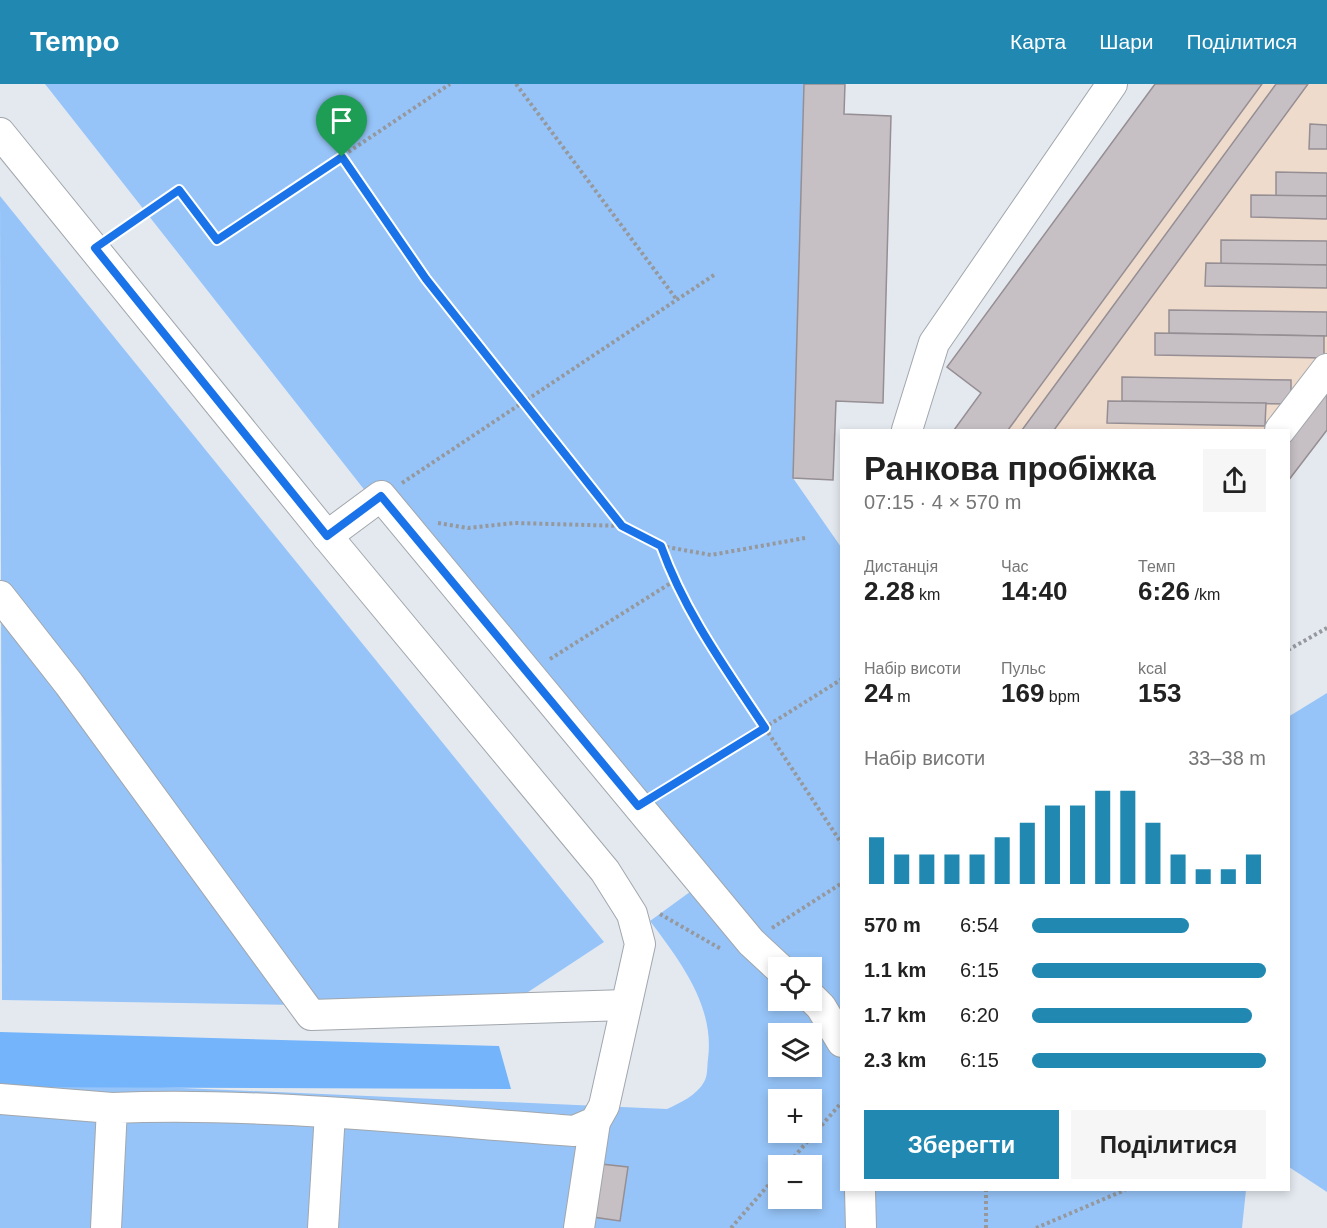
<!DOCTYPE html>
<html lang="uk">
<meta charset="utf-8">
<style>
body{margin:0;font-family:Helvetica,sans-serif;background:#f6f6f6;color:#222;height:100vh;display:flex;flex-direction:column;font-size:22px;white-space:nowrap}
*{box-sizing:border-box;margin:0}
p{font-size:20px;color:#767676}
.icon{flex:none;width:33px;height:33px;fill:none;stroke:currentColor;stroke-width:2;stroke-linecap:round;stroke-linejoin:round}
.map{position:relative;flex:1;overflow:hidden}
.drawer{position:absolute;left:840px;top:345px;width:450px;height:762px;display:flex;flex-direction:column;background:#fff;border-radius:0px;box-shadow:0 3px 9px #0003}
.drawer>*{flex:none}
.tools{position:absolute;left:768px;top:873px;display:grid;gap:12px}
.tools a{display:grid;place-items:center;width:54px;height:54px;border-radius:0px;background:#fff;box-shadow:0 3px 9px #0003;font-size:30px}
.pin{position:absolute;display:grid;place-items:center;width:51px;height:51px;color:#fff;margin:-62px -26px;border-radius:50% 50% 50% 0;rotate:-45deg;box-shadow:0 0 6px #0007}
.pin .icon{rotate:45deg}
.round{display:grid;place-items:center;flex:none;width:63px;height:63px;border-radius:0px;background:#f6f6f6}
.headline{display:flex;align-items:center;justify-content:space-between;height:102px;padding:0 24px}
h1{font-size:33px;font-weight:700;line-height:45px}
.stats{display:grid;grid-template-columns:repeat(3,1fr);gap:9px;height:102px;padding:6px 24px}
.stats div{display:grid;align-content:center}
.stats b{font-size:26px;font-weight:700}
.stats small{font-size:16px;font-weight:400}
.stats p{font-size:16px}
.chart{height:168px;padding:12px 24px}
.chart p{display:flex;justify-content:space-between}
.chart svg{width:100%;height:108px;margin-top:6px;stroke:#2189b1;stroke-width:6}
.primary-button{display:flex;gap:12px;margin-top:auto;padding:12px 24px}
.primary-button a{flex:1;height:69px;border-radius:0px;background:#2189b1;color:#fff;font-size:24px;font-weight:700;line-height:69px;text-align:center}
.primary-button a+a{background:#f6f6f6;color:#222}
ul{padding:0 24px;list-style:none;font-size:20px}
li{display:grid;grid-template-columns:96px 72px 1fr;align-items:center;height:45px}
li i{height:15px;border-radius:8px;background:#2189b1}
header{display:flex;align-items:center;gap:36px;box-sizing:border-box;height:84px;padding:0 30px;background:#2189b1;color:#fff}
header strong{font-size:28px}
nav{display:flex;gap:33px;margin-inline-start:auto;font-size:21px}
.map>svg:first-child{display:block}
.industrial{fill:#efdbcc}
.green{fill:#96c4f8;fill-rule:evenodd}
.forest{fill:#73b4fb}
.building{fill:#c6bfc4;stroke:#958e93;stroke-width:1.5}
.lines{fill:none;stroke-linecap:round;stroke-linejoin:round}
.minor-casing{stroke:#a1a7ad;stroke-width:32}
.path{stroke:#95989d;stroke-width:4;stroke-dasharray:3 3;stroke-linecap:butt}
.minor{stroke:#fff;stroke-width:30}
.route-casing{stroke:#fff;stroke-width:12}
.route{stroke:#1a73e8;stroke-width:8}
</style>
<header>
<strong>Tempo</strong>
<nav><a>Карта</a><a>Шари</a><a>Поділитися</a></nav>
</header>
<div class="map">
<svg width="1327" height="1144" viewBox="0 0 1327 1144">
<rect width="100%" height="100%" fill="#e4e9f0"/>
<!-- industrial -->
<polygon class="industrial" points="1262,0 1327,0 1327,346 1289,397 1288,346 1008,346"/>
<!-- green -->
<g class="green">
<path d="M 45,0 L 804,0 L 793,394 L 841,463 L 842,1106 L 1246,1106 L 1242,1144 L 0,1144 L 0,996 L 667,1025 C 680,1019 697,1011 704,998 C 708,992 707,981 708,975 C 715,922 680,877 650,837 L 694,805 L 381,427 ZM 778,884 L 812,884 L 812,916 L 778,916 ZM 778,950 L 812,950 L 812,982 L 778,982 ZM 778,1016 L 812,1016 L 812,1048 L 778,1048 ZM 778,1082 L 812,1082 L 812,1114 L 778,1114 Z"/>
<polygon points="0,112 604,858 516,916 298,921 2,916"/>
<polygon points="1327,609 1327,1108 1289,1083 1288,633"/>
</g>
<!-- forest -->
<polygon class="forest" points="0,948 499,962 511,1005 0,1003"/>
<!-- building -->
<g class="building">
<polygon points="804,0 845,0 844,30 891,32 883,319 836,317 833,396 793,394"/>
<polygon points="1155,0 1262,0 1008,346 954,346 981,309 947,283"/>
<polygon points="1276,0 1308,0 1054,346 1022,346"/>
<polygon points="1310,40 1327,41 1327,65 1309,65"/>
<polygon points="1276,88 1327,89 1327,112 1276,112"/>
<polygon points="1251,111 1327,112 1327,135 1251,133"/>
<polygon points="1221,156 1327,157 1327,181 1221,180"/>
<polygon points="1206,179 1327,181 1327,204 1205,202"/>
<polygon points="1169,226 1327,228 1327,252 1169,249"/>
<polygon points="1155,249 1324,252 1324,274 1155,271"/>
<polygon points="1122,293 1291,296 1291,320 1122,317"/>
<polygon points="1327,303 1327,346 1288,397 1288,354"/>
<polygon points="1108,317 1266,319 1265,342 1107,339"/>
<polygon points="601,1080 628,1083 620,1137 593,1133"/>
</g>
<g class="lines">
<!-- minor casing -->
<g class="minor-casing">
<g id="minor">
<path d="M 0,49 L 327,452 L 605,787 L 632,830 L 640,860 L 604,1022 L 595,1038 L 574,1047 C 421,1036 266,1018 112,1024 L 106,1144"/>
<polyline points="907,346 934,259 1112,0"/>
<polyline points="1280,346 1327,285"/>
<polyline points="327,452 381,412 751,858 779,884"/>
<polyline points="0,512 69,600 311,931 626,921"/>
<polyline points="812,914 821,923 842,958"/>
<polyline points="0,1015 112,1024"/>
<polyline points="860,1106 861,1144"/>
<polyline points="323,1144 330,1029"/>
<polyline points="579,1144 595,1038"/>
</g>
</g>
<!-- path -->
<g class="path">
<polyline points="516,0 677,216"/>
<polyline points="342,73 426,195 622,442"/>
<polyline points="114,151 179,106 217,156 450,0"/>
<polyline points="402,399 714,191"/>
<polyline points="438,439 468,444 514,439 622,442 661,462 711,471 805,454"/>
<polyline points="661,462 674,497 698,543 842,760"/>
<polyline points="1288,566 1327,544"/>
<polyline points="550,575 674,497"/>
<polyline points="662,708 842,595"/>
<polyline points="660,830 721,865"/>
<polyline points="772,844 842,799"/>
<polyline points="786,1082 842,1018"/>
<polyline points="731,1144 778,1090"/>
<polyline points="986,1144 986,1106"/>
<polyline points="1036,1144 1125,1106"/>
</g>
<!-- minor -->
<use href="#minor" class="minor"/>
</g>
<g class="lines">
<!-- route casing -->
<g class="route-casing">
<path id="route" d="M 342,73 L 426,195 L 622,442 L 661,462 C 685,529 726,585 765,644 L 638,722 L 381,412 L 327,452 L 95,164 L 179,106 L 217,156 Z"/>
</g>
<!-- route -->
<use href="#route" class="route"/>
</g>
</svg>
<div class="tools">
<a><svg class="icon" aria-label="locate" viewBox="0 0 24 24"><circle cx="12" cy="12" r="6"/><path d="M12 2v4M12 18v4M2 12h4M18 12h4"/></svg></a>
<a><svg class="icon" aria-label="layers" viewBox="0 0 24 24"><path d="M12 4l9 5-9 5-9-5zM3 14l9 5 9-5"/></svg></a>
<a>+</a>
<a>−</a>
</div>
<div class="pin" style="left:342px;top:73px;background:#1e9e55"><svg class="icon" aria-label="arrive" viewBox="0 0 24 24"><path d="M6 21V4h12l-3 4 3 4H6"/></svg></div>
<section class="drawer">
<div class="headline"><div><h1>Ранкова пробіжка</h1><p>07:15 · 4 × 570 m</p></div><a class="round"><svg class="icon" aria-label="share" viewBox="0 0 24 24"><path d="M12 15V3M7 8l5-5 5 5M5 13v7h14v-7"/></svg></a></div>
<div class="stats">
<div><p>Дистанція</p><b>2.28<small> km</small></b></div>
<div><p>Час</p><b>14:40</b></div>
<div><p>Темп</p><b>6:26<small> /km</small></b></div>
</div>
<div class="stats">
<div><p>Набір висоти</p><b>24<small> m</small></b></div>
<div><p>Пульс</p><b>169<small> bpm</small></b></div>
<div><p>kcal</p><b>153</b></div>
</div>
<div class="chart"><p><span>Набір висоти</span>33–38 m</p>
<svg viewBox="0 0 160 44" preserveAspectRatio="none"><path d="M5 44V25M15 44V32M25 44V32M35 44V32M45 44V32M55 44V25M65 44V19M75 44V12M85 44V12M95 44V6M105 44V6M115 44V19M125 44V32M135 44V38M145 44V38M155 44V32"/></svg>
</div>
<ul>
<li><b>570 m</b>6:54<i style="width:67%"></i></li>
<li><b>1.1 km</b>6:15<i style="width:100%"></i></li>
<li><b>1.7 km</b>6:20<i style="width:94%"></i></li>
<li><b>2.3 km</b>6:15<i style="width:100%"></i></li>
</ul>
<div class="primary-button"><a>Зберегти</a><a>Поділитися</a></div>
</section>
</div>
